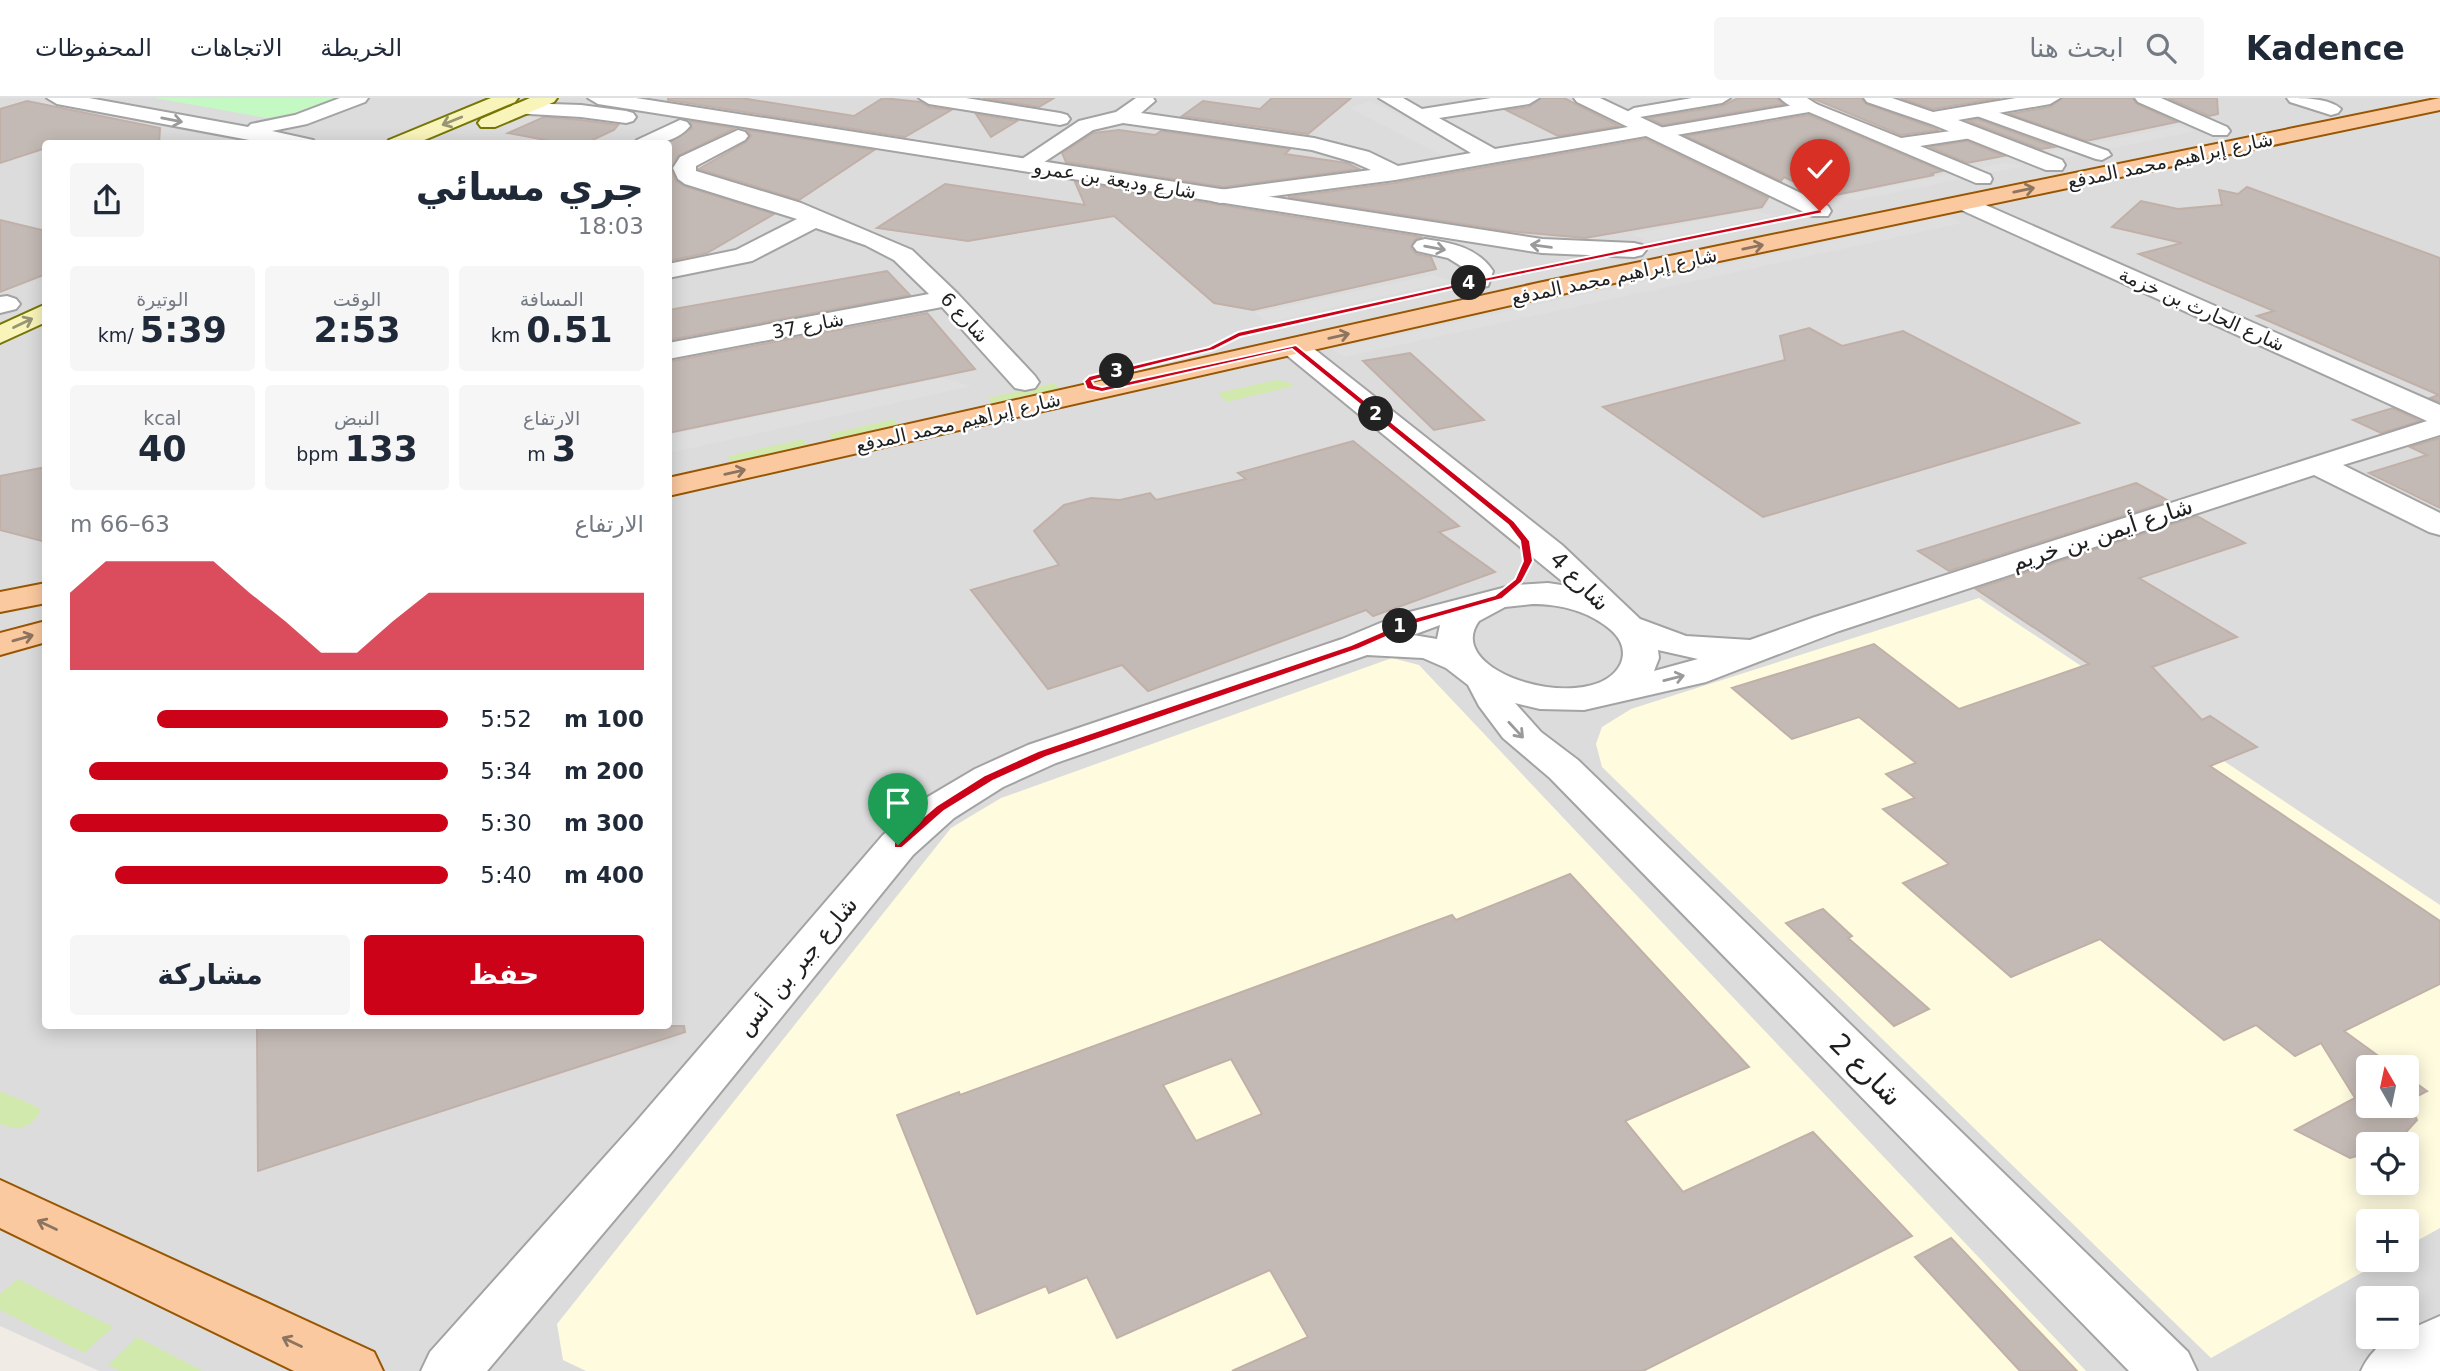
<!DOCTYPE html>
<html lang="ar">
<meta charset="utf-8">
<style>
body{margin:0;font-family:"DejaVu Sans",Vazirmatn,sans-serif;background:#f6f6f7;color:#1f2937;direction:rtl;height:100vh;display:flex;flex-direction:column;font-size:26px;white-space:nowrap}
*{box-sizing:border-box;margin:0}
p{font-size:23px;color:#747a83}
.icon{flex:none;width:38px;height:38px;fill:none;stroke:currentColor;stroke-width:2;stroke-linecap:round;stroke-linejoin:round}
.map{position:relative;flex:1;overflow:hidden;direction:ltr}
.sheet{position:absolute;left:42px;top:42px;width:630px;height:889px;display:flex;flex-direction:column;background:#fff;border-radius:7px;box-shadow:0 4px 18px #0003;direction:rtl}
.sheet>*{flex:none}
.needle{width:46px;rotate:351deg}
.fabs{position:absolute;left:2356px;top:957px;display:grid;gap:14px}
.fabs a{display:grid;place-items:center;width:63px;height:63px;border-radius:7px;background:#fff;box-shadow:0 4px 18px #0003;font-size:35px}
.pin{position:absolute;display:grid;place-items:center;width:60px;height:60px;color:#fff;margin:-72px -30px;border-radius:50% 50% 50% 0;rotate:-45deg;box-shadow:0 0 7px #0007}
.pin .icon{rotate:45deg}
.km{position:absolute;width:35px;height:35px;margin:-18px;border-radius:50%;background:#222;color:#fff;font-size:19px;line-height:35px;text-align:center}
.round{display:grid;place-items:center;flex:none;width:74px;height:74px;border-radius:7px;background:#f6f6f7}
.summary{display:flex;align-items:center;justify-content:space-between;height:119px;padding:0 28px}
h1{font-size:38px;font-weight:700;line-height:52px}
.metrics{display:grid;grid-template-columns:repeat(3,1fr);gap:10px;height:119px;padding:7px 28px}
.metrics div{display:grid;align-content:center;border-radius:7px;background:#f6f6f7;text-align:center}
.metrics b{font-size:35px;font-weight:700}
.metrics small{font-size:19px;font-weight:400}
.metrics p{font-size:19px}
.chart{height:196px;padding:14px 28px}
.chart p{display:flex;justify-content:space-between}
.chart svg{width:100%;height:126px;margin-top:7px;fill:#cc0219;opacity:.7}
.primary-button{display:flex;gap:14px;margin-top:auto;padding:14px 28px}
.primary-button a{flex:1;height:80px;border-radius:7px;background:#cc0219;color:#fff;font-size:28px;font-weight:700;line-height:80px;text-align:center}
.primary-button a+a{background:#f6f6f7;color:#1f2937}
ul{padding:0 28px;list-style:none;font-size:23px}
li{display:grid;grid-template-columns:112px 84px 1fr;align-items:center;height:52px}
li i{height:18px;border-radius:9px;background:#cc0219}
header{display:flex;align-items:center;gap:42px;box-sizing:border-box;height:98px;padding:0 35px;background:#fff;border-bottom:2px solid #e0e1e3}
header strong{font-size:33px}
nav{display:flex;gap:38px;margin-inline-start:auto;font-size:24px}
.search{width:490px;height:63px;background:#f6f6f7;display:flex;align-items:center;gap:18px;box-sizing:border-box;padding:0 24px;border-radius:7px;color:#747a83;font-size:26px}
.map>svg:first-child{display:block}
.residential{fill:#dddcdc;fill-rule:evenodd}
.education{fill:#fffbdf;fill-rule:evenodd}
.grass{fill:#d1e9ac}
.park{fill:#c5f9c3}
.parking{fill:#dfdfdf}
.building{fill:#c4bab5;stroke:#c1b0a8;stroke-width:2;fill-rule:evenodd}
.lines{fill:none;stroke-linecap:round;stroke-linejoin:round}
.pedestrian-casing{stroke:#a3a3a3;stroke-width:4}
.minor-casing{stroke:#a3a3a3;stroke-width:4}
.tertiary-casing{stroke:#a3a3a3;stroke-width:4}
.secondary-casing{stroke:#767606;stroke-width:4}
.primary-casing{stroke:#985602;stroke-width:4}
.pedestrian{fill:#fff;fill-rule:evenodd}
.minor{fill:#fff;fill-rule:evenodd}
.tertiary{fill:#fff;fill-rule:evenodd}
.secondary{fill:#f9f5ba;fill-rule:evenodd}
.primary{fill:#fbc99f;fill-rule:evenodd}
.oneway{stroke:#9a9a9a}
.oneway2{stroke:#979574}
.oneway3{stroke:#8d745f}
.route{fill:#cc0219;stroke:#fff;stroke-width:2}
.labels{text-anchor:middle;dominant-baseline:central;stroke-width:5;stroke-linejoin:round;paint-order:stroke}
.far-street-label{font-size:19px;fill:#1f1f1f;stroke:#fff}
.street-label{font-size:23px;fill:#1f1f1f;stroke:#fff}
.near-street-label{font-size:28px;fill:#1f1f1f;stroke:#fff}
</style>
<header>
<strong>Kadence</strong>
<div class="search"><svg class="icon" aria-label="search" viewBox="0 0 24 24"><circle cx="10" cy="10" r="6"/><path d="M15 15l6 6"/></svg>ابحث هنا</div>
<nav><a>الخريطة</a><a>الاتجاهات</a><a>المحفوظات</a></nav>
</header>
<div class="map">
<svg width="2440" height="1273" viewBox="0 0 2440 1273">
<rect width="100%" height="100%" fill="#f0ebe5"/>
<!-- residential -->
<path class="residential" d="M 0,0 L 2440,0 L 2440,1273 L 99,1273 L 0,1228 ZM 46,46 L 668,46 L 668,928 L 46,928 ZM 2368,970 L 2406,970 L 2406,1008 L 2368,1008 ZM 2368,1046 L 2406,1046 L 2406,1085 L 2368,1085 ZM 2368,1124 L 2406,1124 L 2406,1162 L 2368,1162 ZM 2368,1200 L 2406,1200 L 2406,1239 L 2368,1239 Z"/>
<!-- education -->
<g class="education">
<path d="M 1979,500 L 2440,807 L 2440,1130 L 2406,1149 L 2406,1124 L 2368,1124 L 2368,1162 L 2384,1162 L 2211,1260 L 1602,669 L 1596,646 L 1602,629 L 1631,611 ZM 2368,970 L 2406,970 L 2406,1008 L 2368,1008 ZM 2368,1046 L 2406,1046 L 2406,1085 L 2368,1085 Z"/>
<polygon points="1392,560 1419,567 2086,1273 586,1273 563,1262 557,1226 951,730 1001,700"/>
</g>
<!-- grass -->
<g class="grass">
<polygon points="1276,282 1288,284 1294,288 1226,304 1218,295"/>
<polygon points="1055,285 1060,292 993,307 988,300"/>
<polygon points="894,321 898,328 833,343 829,336"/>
<polygon points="803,341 808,348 732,365 728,358"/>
<path d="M 0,993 L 38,1009 L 40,1014 C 31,1031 16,1033 0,1026 Z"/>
<polygon points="18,1181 113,1229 84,1255 0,1212 0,1196"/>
<polygon points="137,1239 203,1273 120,1273 108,1267"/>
</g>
<!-- park -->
<polygon class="park" points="155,0 336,0 289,17 267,20"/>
<!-- parking -->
<g class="parking">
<polygon points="1370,3 1479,56 1451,62 1350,10"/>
<polygon points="2179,28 2195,33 2056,62 2039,56"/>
<polygon points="2003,65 2024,68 1858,102 1843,98"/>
<polygon points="1754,112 1774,118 1648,143 1631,136"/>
<polygon points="1948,118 1962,125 1344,259 1332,251"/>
<polygon points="1432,177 1451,183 1268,224 1254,215"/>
<polygon points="941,280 972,288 669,355 669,337"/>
</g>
<!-- building -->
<g class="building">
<polygon points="668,0 741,0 854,18 883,0 920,4 929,9 951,12 905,39 668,2"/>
<polygon points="983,0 1054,0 1039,9"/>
<polygon points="1272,0 1351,0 1308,36 1182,18 1203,3 1260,11"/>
<polygon points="1541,0 1564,0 1619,28 1558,38 1506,12 1529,9"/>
<polygon points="1738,0 1777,0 1783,6 1663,27 1649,20 1722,8"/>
<polygon points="1812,0 1861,0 1866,6 1939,32 1901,37"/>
<polygon points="1900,0 2000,0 1933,11"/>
<polygon points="2062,0 2132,0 2137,6 2177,24 2086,43 2010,16 2050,9"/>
<polygon points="2168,0 2217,0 2218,16 2209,18"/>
<polygon points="27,3 160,30 159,46 46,46 46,50 0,65 0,11"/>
<polygon points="976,16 1017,23 991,39"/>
<polygon points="1809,17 1942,73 1930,76 1934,77 1831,98 1818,95 1784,79 1781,83 1686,38"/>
<polygon points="544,19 581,22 618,27 614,32 584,46 567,46 508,35"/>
<polygon points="1978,21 2054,49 2041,51 1968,23"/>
<polygon points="690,23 735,30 678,58 671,71 676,83 684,88 774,116 707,155 668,163 668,45 692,30"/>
<polygon points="747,32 874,52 799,102 699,71 746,44 751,38"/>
<polygon points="1119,32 1155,37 1161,33 1290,51 1285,56 1347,65 1359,71 1224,89 1066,64 1062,55 1093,35"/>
<polygon points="1646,41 1768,100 1762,109 1585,140 1508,133 1288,99 1395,85"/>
<polygon points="1967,43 2004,58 1967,65 1930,49"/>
<polygon points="1075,84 1422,139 1415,141 1411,150 1416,156 1431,159 1436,171 1253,212 1214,205 1114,118 968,143 877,130 945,86 1085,107"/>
<polygon points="2247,89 2440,160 2440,304 2430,300 2439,297 2257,218 2274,213 2139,156 2182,145 2112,129 2141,103 2178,111 2222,107 2219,92 2238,96"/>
<polygon points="0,122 46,133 46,176 0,194"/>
<polygon points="887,173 910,197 668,242 668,212"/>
<polygon points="927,215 975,271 668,335 668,264"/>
<polygon points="1809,230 1842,248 1903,233 2079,325 1763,419 1603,309 1785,262 1780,238"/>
<polygon points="1410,255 1484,322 1434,332 1363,263"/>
<polygon points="2393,310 2420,323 2381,335 2353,322"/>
<polygon points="2440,340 2440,410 2369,375 2427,357 2410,349"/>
<polygon points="1353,343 1459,428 1439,434 1495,474 1373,518 1366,512 1148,593 1122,567 1048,591 971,492 1059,467 1034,433 1064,407 1091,400 1120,402 1150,395 1156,402 1246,381 1238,375"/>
<polygon points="46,369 46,444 0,432 0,378"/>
<polygon points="2136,385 2169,403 1949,473 1918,453"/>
<polygon points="2197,418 2245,445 2139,480 2237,539 2152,569 2202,622 2210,618 2257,649 2210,668 2440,823 2440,886 2344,933 2395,970 2368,970 2368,1008 2406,1008 2406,978 2427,993 2408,1003 2417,1022 2406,1034 2407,1043 2395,1046 2368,1046 2368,1055 2350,1060 2295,1032 2355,1000 2321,945 2295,958 2256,927 2224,942 2100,841 2011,879 1903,785 1949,766 1883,711 1915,700 1886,676 1916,665 1859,619 1792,641 1732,590 1874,546 1959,611 2089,566 1976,491"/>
<path d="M 1570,776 L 1749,969 L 1625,1023 L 1683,1094 L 1813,1034 L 1912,1138 L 1643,1273 L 1232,1273 L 1308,1239 L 1270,1172 L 1117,1240 L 1087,1179 L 1049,1195 L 1046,1188 L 977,1216 L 897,1017 L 959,994 L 960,997 L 1452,817 L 1456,822 ZM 1231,961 L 1262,1016 L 1196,1043 L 1163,987 Z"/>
<polygon points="1823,811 1852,838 1848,840 1929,911 1894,928 1786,825"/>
<polygon points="257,928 684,928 685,934 258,1073"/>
<polygon points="1951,1140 2032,1226 2077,1273 2020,1273 1915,1159"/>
</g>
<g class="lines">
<!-- pedestrian casing -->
<g class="pedestrian-casing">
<g id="pedestrian">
<polygon points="1692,0 1730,0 1722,5 1634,20 1625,15 1634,10"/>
<polygon points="1811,4 1901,40 1972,30 1978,31 1981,35 1978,39 1920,48 1990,77 1992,81 1990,85 1976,85 1809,14 1659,40 1650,35 1659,30"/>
<polygon points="1980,8 2108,53 2111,57 2102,62 2096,61 1974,17 1971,13"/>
</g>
</g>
<!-- minor casing -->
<g class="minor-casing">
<g id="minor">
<polygon points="919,0 966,0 1060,15 1067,17 1070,21 1067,25 1060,27 929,6"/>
<polygon points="1136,0 1153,0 1155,3 1141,15 1314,40 1369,54 1398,68 1471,55 1379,0 1403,0 1422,11 1491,0 1539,0 1529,6 1439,20 1495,51 1628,29 1577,4 1574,0 1600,0 1828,108 1831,113 1828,118 1812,118 1646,38 1395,82 1220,105 1212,103 1209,98 1212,93 1371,72 1353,64 1312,52 1123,25 1093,32 1032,72 1016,72 1013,67 1079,23 1116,14"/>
<path d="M 1780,0 L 1807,0 L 1821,9 L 1818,13 C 1806,16 1788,9 1780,0 Z"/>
<polygon points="1864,0 1892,0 1933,14 2016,0 2060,0 2050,6 1958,22 2062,62 2065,67 2062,72 2046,72 1931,26 1867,4"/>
<polygon points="2135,0 2161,0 2227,29 2230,33 2227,37 2213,37 2138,4"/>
<path d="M 2287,0 C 2304,0 2329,0 2341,11 L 2338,15 L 2331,17 L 2290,4 Z"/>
<path d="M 680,22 L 687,24 L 690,28 C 676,45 654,46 634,46 L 637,42 Z"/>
<polygon points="738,32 745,34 748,38 745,42 696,68 696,73 801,105 912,152 957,195 1035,278 1039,284 1035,290 1025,292 1015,290 942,209 668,261 668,245 929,196 894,162 865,147 816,130 752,163 668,180 668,166 736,152 797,121 685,86 678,81 673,70 680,59"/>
<path d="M 1965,98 L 2440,307 L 2440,337 L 2343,367 L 2440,415 L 2440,437 L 2429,434 L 2314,377 L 1839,533 L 1706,584 L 1584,612 L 1540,611 L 1515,605 L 1541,634 L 1578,662 L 2188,1254 L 2197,1273 L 2129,1273 L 1550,680 L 1503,640 L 1479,608 L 1468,587 L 1446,570 L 1423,560 L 1367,557 L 1056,665 L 1003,689 L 954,720 L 913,757 L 671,1055 L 487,1273 L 421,1273 L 430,1254 L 635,1025 L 883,737 L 926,700 L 975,671 L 1028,647 L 1342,541 L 1402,516 L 1514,487 L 1548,485 L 1568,488 L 1284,255 L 1281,249 L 1284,243 L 1294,241 L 1304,243 L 1562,447 L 1640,521 L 1686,538 L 1750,542 L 1815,519 L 2427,323 L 1957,110 L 1954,105 L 1957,100 ZM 1532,506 C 1560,506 1589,513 1611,532 C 1621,541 1626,552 1621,565 C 1596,620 1440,576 1479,523 L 1505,509 ZM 1440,527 L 1437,541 L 1413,537 ZM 1658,552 L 1698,561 L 1654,573 L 1659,560 Z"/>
<polygon points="7,198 16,201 20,206 16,211 0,215 0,199"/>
<path d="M 2440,1218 L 2440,1273 L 2361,1273 C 2370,1254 2384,1239 2406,1239 L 2406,1233 Z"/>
</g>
</g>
<!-- tertiary casing -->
<g class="tertiary-casing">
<g id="tertiary">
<polygon points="47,0 89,0 248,29 251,26 295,17 340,0 368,0 365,4 307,26 272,33 313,42 316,46 270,46 57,6"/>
<polygon points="588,0 636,0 1542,141 1634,145 1642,147 1646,152 1642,157 1634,159 1542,155 598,6"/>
<polygon points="520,5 581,7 626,13 633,15 636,19 633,23 626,25 581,19 513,15 510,11 513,7"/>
<path d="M 1425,141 C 1452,145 1477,149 1493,173 L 1488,188 L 1479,190 L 1470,188 L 1467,183 L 1469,173 L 1448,160 L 1417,153 L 1413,148 L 1417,143 Z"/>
</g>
</g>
<!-- secondary casing -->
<g class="secondary-casing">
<g id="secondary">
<polygon points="491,0 518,0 515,4 415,46 386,46 389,42"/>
<polygon points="530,0 557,0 554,4 495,29 481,29 478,25 481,21"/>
<polygon points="46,206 46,224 0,245 0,227"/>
</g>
</g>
<!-- primary casing -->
<g class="primary-casing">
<g id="primary">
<polygon points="2440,0 2440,12 1538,201 668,398 668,380 1538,185"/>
<polygon points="46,485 46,505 0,514 0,494"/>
<polygon points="46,523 46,544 0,557 0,535"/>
<polygon points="0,1082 374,1254 383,1273 294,1273 0,1130"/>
</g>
</g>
<!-- pedestrian -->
<use href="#pedestrian" class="pedestrian"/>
<!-- minor -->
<use href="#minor" class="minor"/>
<!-- tertiary -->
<use href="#tertiary" class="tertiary"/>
<!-- secondary -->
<use href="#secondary" class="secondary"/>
<!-- primary -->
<use href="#primary" class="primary"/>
</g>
<!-- one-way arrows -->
<defs><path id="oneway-shaft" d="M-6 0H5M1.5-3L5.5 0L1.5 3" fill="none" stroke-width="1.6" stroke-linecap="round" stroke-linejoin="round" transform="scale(1.75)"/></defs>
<g class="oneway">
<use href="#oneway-shaft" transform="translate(172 22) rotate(11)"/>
<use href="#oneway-shaft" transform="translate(1541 148) rotate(-172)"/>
<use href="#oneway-shaft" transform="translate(1435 150) rotate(10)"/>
<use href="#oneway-shaft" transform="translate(1674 580) rotate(-14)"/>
<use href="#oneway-shaft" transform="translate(1516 632) rotate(47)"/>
</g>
<g class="oneway2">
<use href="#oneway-shaft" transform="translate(452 23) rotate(158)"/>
<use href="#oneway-shaft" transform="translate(23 225) rotate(-26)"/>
</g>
<g class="oneway3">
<use href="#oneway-shaft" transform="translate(2024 92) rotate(-12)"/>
<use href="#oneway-shaft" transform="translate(1753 149) rotate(-12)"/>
<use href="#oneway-shaft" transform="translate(1339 238) rotate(-13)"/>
<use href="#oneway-shaft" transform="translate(735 374) rotate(-13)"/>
<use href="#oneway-shaft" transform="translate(23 540) rotate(-16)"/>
<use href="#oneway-shaft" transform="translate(47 1127) rotate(-155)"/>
<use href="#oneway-shaft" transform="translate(292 1244) rotate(-155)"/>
</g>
<!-- route -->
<polygon class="route" points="1820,111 1823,115 1479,185 1240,239 1214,252 1095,282 1092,283 1094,287 1102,289 1296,247 1514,423 1530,443 1533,463 1522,484 1502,501 1418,525 1359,551 1046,659 993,683 944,713 902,750 894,750 894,744 936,708 985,677 1038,653 1351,547 1411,521 1495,497 1515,481 1523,463 1520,443 1508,427 1292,251 1102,294 1087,291 1084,283 1089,278 1209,249 1238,234 1479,181"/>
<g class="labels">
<!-- far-street labels -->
<g class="far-street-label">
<text transform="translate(2170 62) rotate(-12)">شارع إبراهيم محمد المدفع</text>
<text transform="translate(1115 81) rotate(9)">شارع وديعة بن عمرو</text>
<text transform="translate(1614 178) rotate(-12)">شارع إبراهيم محمد المدفع</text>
<text transform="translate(2202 211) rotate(24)">شارع الحارث بن خزمة</text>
<text transform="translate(965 219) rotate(47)">شارع 6</text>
<text transform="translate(808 227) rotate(-11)">شارع 37</text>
<text transform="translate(958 324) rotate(-13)">شارع إبراهيم محمد المدفع</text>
</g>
<!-- street labels -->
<g class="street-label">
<text transform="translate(2102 436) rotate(-18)">شارع أيمن بن خريم</text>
<text transform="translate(1580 483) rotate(45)">شارع 4</text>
<text transform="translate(797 868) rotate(-50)">شارع جبر بن أنس</text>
</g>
<!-- near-street labels -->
<g class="near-street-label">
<text transform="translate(1866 972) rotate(45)">شارع 2</text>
</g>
</g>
</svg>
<div class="fabs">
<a><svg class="needle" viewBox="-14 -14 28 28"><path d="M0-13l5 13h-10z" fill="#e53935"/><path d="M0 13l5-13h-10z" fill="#747a83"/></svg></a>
<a><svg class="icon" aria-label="locate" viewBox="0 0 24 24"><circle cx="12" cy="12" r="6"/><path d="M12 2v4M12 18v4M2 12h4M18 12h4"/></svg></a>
<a>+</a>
<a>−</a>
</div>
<div class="pin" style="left:898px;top:747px;background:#1e9e55"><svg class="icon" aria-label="arrive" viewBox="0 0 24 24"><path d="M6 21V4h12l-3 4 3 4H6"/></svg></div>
<div class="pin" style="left:1820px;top:113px;background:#d93025"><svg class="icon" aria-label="check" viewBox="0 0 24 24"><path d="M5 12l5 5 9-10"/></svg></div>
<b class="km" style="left:1400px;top:528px">1</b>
<b class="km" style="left:1376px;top:316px">2</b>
<b class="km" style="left:1117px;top:273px">3</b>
<b class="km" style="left:1469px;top:185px">4</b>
<section class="sheet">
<div class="summary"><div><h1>جري مسائي</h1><p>18:03</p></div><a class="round"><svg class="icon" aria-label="share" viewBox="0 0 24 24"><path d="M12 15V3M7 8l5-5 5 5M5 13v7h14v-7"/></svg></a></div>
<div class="metrics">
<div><p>المسافة</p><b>0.51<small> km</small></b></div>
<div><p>الوقت</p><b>2:53</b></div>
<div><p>الوتيرة</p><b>5:39<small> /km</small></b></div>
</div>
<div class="metrics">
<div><p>الارتفاع</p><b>3<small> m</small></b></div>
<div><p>النبض</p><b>133<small> bpm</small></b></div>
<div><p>kcal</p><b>40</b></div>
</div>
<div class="chart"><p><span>الارتفاع</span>63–66 m</p>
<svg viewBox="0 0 160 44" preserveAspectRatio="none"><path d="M0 44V17L10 6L20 6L30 6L40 6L50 17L60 27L70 38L80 38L90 27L100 17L110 17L120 17L130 17L140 17L150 17L160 17V44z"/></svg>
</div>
<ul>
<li><b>100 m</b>5:52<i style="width:77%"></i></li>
<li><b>200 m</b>5:34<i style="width:95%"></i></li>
<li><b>300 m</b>5:30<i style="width:100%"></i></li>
<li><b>400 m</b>5:40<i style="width:88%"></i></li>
</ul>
<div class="primary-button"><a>حفظ</a><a>مشاركة</a></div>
</section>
</div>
